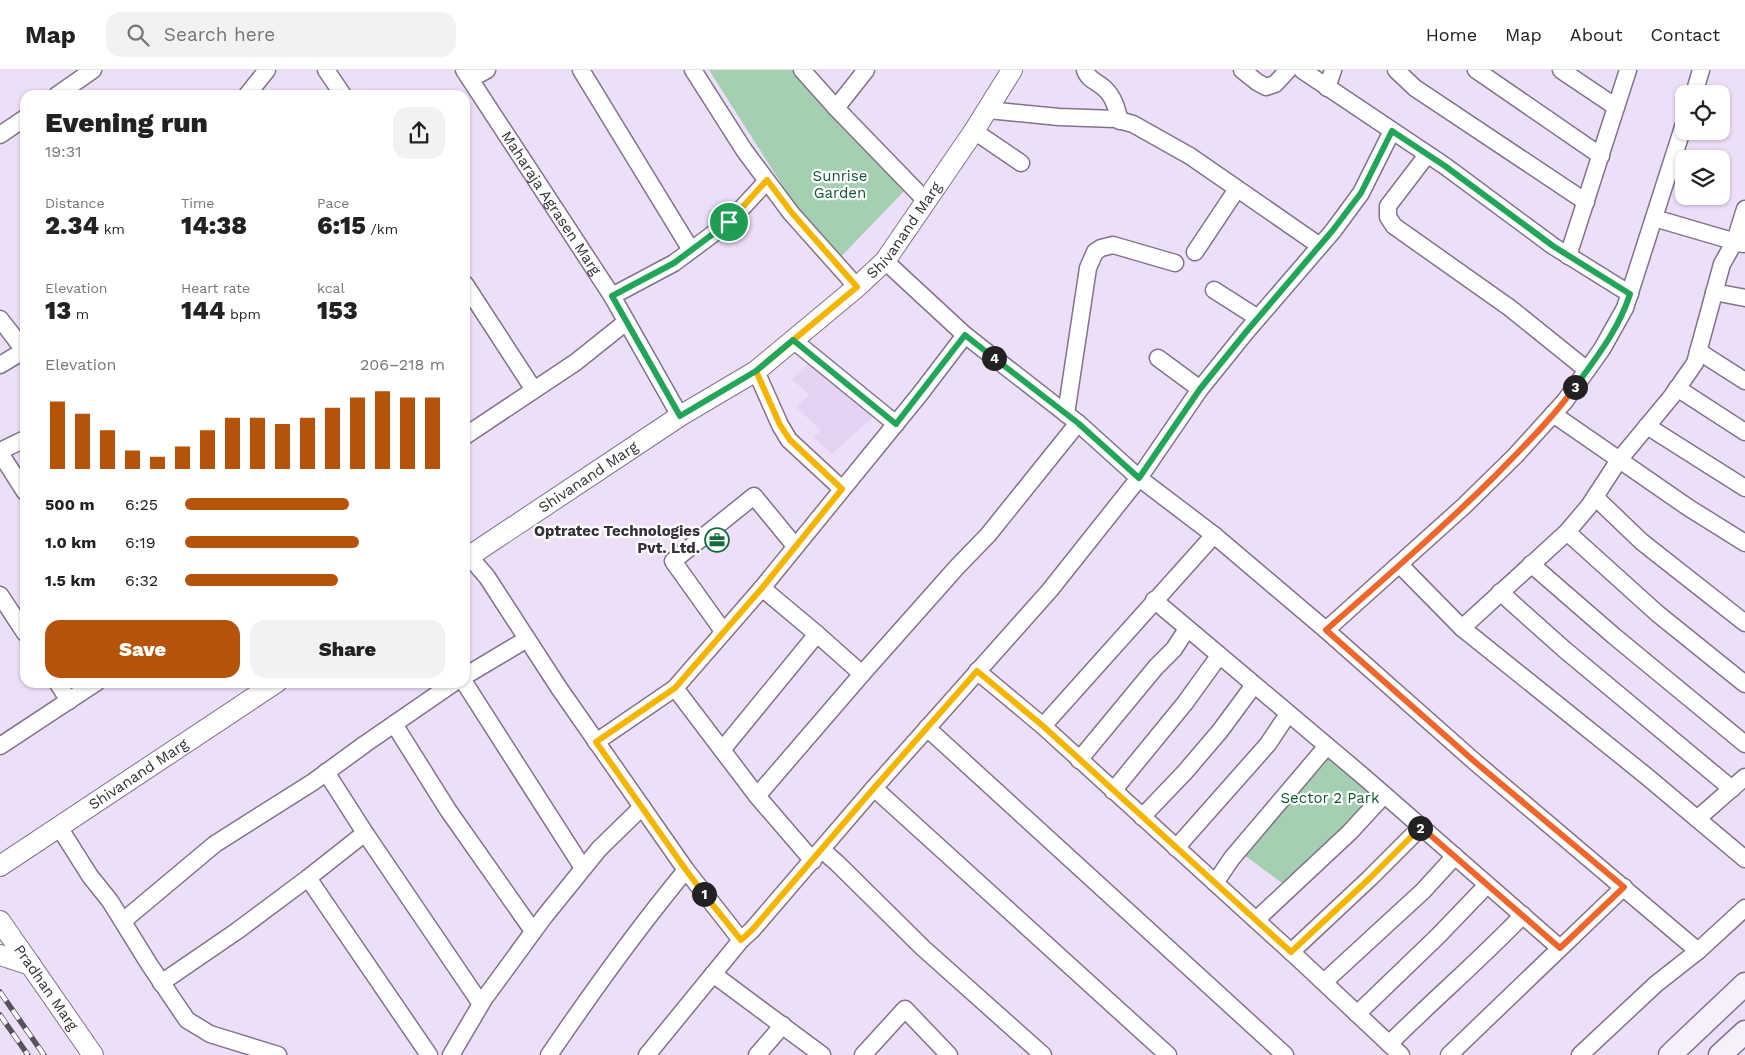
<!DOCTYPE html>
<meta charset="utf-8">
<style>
body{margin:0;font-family:"Work Sans",sans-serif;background:#f2f2f2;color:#222;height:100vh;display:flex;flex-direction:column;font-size:19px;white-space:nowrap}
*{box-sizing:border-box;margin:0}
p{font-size:16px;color:#767676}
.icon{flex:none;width:28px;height:28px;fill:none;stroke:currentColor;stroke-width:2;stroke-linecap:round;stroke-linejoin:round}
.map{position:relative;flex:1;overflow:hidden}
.side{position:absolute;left:20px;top:20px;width:450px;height:598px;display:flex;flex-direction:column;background:#fff;border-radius:15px;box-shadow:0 1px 4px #0004}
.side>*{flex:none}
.fabs{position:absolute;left:1675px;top:15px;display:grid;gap:10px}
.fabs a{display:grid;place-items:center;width:55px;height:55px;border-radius:10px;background:#fff;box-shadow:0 1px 4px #0004;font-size:25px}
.pin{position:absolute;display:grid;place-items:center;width:42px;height:42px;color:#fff;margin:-21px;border:2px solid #fff;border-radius:50%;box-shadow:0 1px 5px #0007}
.km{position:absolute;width:25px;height:25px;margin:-12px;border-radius:50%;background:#222;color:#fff;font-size:14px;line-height:25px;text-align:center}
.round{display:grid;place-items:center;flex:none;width:52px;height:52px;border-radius:15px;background:#f2f2f2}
.summary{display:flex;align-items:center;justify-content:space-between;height:85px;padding:0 25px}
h1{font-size:28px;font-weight:800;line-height:38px}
.metrics{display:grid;grid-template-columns:repeat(3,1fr);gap:8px;height:85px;padding:5px 25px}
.metrics div{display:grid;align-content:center}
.metrics b{font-size:25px;font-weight:800}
.metrics small{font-size:14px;font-weight:400}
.metrics p{font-size:14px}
.chart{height:140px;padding:10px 25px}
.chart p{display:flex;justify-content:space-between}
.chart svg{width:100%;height:90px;margin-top:5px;stroke:#b45309;stroke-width:6}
.primary-button{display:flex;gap:10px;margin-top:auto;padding:10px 25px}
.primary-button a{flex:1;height:58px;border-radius:15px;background:#b45309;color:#fff;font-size:20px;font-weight:800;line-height:58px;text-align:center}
.primary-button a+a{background:#f2f2f2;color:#222}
ul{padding:0 25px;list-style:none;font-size:16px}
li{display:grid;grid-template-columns:80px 60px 1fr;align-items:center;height:38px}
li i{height:12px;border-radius:6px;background:#b45309}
header{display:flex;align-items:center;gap:30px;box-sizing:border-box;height:70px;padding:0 25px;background:#fff;border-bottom:1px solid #e0e0e0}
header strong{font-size:24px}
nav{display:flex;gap:28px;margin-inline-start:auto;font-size:18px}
.search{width:350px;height:45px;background:#f2f2f2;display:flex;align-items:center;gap:12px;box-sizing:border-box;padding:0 18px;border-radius:15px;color:#767676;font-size:19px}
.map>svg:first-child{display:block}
.built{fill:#e6d3f3}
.green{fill:#a4cfb1}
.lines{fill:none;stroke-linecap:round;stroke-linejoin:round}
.minor-casing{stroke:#81738b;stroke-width:19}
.tertiary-casing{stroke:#81738b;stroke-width:22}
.secondary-casing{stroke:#81738b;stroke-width:25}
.minor{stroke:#fff;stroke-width:16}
.tertiary{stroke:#fff;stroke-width:20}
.secondary{stroke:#f8effd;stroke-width:22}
.rail-casing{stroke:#59515e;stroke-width:5.5}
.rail{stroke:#fff;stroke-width:4;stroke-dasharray:11;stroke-linecap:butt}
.split-1-casing{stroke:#fff;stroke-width:10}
.split-2-casing{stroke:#fff;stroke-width:10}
.split-3-casing{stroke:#fff;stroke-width:10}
.split-4-casing{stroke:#fff;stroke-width:10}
.split-5-casing{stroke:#fff;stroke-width:10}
.split-1{stroke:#f5b400;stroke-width:6}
.split-2{stroke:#f5b400;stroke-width:6}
.split-3{stroke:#f0652b;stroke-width:6}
.split-4{stroke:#22a559;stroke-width:6}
.split-5{stroke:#22a559;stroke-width:6}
.labels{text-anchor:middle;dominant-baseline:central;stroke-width:4.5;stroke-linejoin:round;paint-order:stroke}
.park-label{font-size:15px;fill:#0f5831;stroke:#fff}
.street-label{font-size:15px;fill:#352f39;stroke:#fff}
.poi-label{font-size:15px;font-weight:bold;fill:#352f39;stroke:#fff;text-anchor:end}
</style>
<header>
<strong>Map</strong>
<div class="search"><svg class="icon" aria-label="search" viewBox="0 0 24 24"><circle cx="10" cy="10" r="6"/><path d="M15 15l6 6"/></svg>Search here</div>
<nav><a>Home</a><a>Map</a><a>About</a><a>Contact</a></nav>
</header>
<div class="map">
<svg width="1745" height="985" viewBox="0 0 1745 985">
<rect width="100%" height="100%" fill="#eedff9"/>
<!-- built -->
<polygon class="built" points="812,291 874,346 832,384 813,367 821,361 796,337 809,325 792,309"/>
<!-- green -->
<g class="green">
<polygon points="709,0 802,0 907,118 833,195"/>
<polygon points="1327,680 1380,725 1286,816 1240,782"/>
</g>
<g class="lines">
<!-- minor casing -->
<g class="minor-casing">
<g id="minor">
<polyline points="326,0 343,25"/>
<path id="s1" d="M 464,0 L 612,226 L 680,346"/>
<polyline points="581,0 691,180"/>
<polyline points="693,0 744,80 791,143 857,217"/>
<polyline points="802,0 836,38 926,131"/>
<path d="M 1085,0 C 1088,10 1098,12 1105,19 C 1114,27 1117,40 1120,51"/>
<polyline points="1242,0 1257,12 1266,17 1275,14 1288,0"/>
<polyline points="1302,0 1445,96 1553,176 1630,224"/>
<polyline points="1396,0 1415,18 1586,132"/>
<polyline points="1476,0 1601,86"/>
<polyline points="1561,0 1616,37"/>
<polyline points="470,9 487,0"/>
<polyline points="1327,18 1333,0"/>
<polyline points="1694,24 1701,0"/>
<polyline points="57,25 93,0"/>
<polyline points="247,25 267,0"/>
<polyline points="836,38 866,0"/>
<polyline points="988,40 1059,47 1115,49 1133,54 1190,86 1320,176"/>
<polyline points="974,61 1021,93"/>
<polyline points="0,65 25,48"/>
<polyline points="1427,85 1388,136 1388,147 1394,156 1510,238 1587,300"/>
<polyline points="1654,148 1743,174"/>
<polyline points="1195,182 1237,119"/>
<polyline points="1568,186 1628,0"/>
<polyline points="885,191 965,265 1078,353 1139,408 1214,465 1326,560 1475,692 1698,881"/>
<polyline points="465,214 534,320"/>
<polyline points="1214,220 1258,248"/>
<polyline points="1714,222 1745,228"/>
<polyline points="612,226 674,193 729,152 767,111"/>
<polyline points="0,249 24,280"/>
<polyline points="793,270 896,354"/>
<polyline points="1698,281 1745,311"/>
<polyline points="1158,288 1200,319"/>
<polyline points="0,295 25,280"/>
<polyline points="756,301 780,355 789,370 842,419"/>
<polyline points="1677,318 1745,362"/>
<polyline points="1066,344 1088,198 1095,182 1101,178 1113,175 1175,193"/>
<polyline points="1553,344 1689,438 1745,473"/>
<polyline points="1647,356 1745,418"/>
<polyline points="465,366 576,292 626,252"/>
<polyline points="0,381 25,369"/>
<polyline points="0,383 25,422"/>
<polyline points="1595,427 1642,472 1745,553"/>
<polyline points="1567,462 1658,544 1745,614"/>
<polyline points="469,486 487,507 559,618 686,800 741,870"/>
<polyline points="1531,494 1614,566 1745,674"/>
<polyline points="1400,495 1462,558 1645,705 1745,789"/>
<polyline points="762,518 817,564 862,604"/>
<polyline points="1500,522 1565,580 1732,719"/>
<polyline points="0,525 25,563"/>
<polyline points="1154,530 1364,707 1560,878"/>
<polyline points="1462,558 1567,462 1589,436 1619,390 1672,326 1695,293 1722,194 1735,171 1745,139"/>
<polyline points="1326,560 1464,436 1516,385 1565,331 1602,279 1625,238 1684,54"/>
<polyline points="723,561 673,491 754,426 795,476"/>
<polyline points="977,601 1043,656 1301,891 1401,985"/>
<polyline points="465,606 527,569"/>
<polyline points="57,612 69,631"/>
<polyline points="464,612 583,798"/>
<polyline points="675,618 757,726 813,791"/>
<polyline points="394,654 448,740 533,861"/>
<polyline points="1043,656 1214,465"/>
<polyline points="927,658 1285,985"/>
<polyline points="596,672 675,618 762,518 920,324 965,265"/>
<polyline points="0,676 97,612"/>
<polyline points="722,680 817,564"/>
<polyline points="1079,690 1156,597 1174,579 1187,559"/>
<polyline points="326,702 365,763 481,934"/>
<polyline points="874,718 1168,985"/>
<polyline points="1113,721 1185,633 1219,586"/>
<polyline points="757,726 862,604 957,497 988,465 1078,353"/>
<polyline points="1142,747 1185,702 1220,661 1254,615"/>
<polyline points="1697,749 1745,707"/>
<polyline points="59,757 90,806 110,831 149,894 187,950 210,964 278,985"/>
<polyline points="365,763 308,808 429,985"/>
<polyline points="1176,778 1268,674 1288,644"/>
<polyline points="822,780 837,793 923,878 1043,985"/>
<polyline points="1215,813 1232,788 1327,676"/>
<polyline points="1256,850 1350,762 1384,725"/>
<polyline points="123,851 215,774 313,712 365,674 455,612"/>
<polyline points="1291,882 1370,808 1421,757"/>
<polyline points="713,904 822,985"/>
<polyline points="1324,912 1423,821 1455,786"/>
<polyline points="161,913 237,861 308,808"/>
<polyline points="1357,944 1438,866 1487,815"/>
<path d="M 1389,974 C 1433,930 1480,890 1523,845"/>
<polyline points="451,985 484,929 544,847 599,779 642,737"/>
<path d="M 549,985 C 592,922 637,859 686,800"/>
<polyline points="647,985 741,870 752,860 874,718 1050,520 1139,408 1200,319 1246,262 1333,161 1361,123 1392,61"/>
<polyline points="757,985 783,955"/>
<polyline points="863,985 905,939 949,985"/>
<polyline points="1449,985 1624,817"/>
<polyline points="1580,985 1656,914 1698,881 1745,838"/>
</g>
</g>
<!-- tertiary casing -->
<g class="tertiary-casing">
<g id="tertiary">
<path id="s2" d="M 465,489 L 680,346 L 756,301 L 857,217 L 885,191 L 974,61 L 1012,0"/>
<path id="s3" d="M 0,796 L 277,612"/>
<path id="s4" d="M 0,851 L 93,985"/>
<polyline points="0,885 31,895"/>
</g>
</g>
<!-- secondary casing -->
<g class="secondary-casing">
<g id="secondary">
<polyline points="1670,985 1745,914"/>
<polyline points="1720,985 1745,962"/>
</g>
</g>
<!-- minor -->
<use href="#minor" class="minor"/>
<!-- tertiary -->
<use href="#tertiary" class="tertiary"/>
<!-- secondary -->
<use href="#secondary" class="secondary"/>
<!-- rail casing -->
<g class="rail-casing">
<g id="rail">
<polyline points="0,922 44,985"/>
<polyline points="0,945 28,985"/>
</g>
</g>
<!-- rail -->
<use href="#rail" class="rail"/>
</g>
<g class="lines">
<!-- split-1 casing -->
<g class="split-1-casing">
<polyline id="split-1" points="704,824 686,800 596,672 675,618 762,518 842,419 790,370 780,355 756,301 857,217 792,143 767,110 729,152"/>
</g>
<!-- split-2 casing -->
<g class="split-2-casing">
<polyline id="split-2" points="704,824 741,870 752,860 874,718 977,601 1043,656 1291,882 1370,808 1420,758"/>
</g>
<!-- split-3 casing -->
<g class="split-3-casing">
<path id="split-3" d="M 1420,758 L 1421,757 L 1560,878 L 1624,817 L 1475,692 L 1326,560 C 1383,510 1440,460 1494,407 C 1522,378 1552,349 1575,317"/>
</g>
<!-- split-4 casing -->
<g class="split-4-casing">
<path id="split-4" d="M 994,288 L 1078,353 L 1139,408 L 1200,319 L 1246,262 L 1333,160 L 1361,123 L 1392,61 L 1445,96 L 1553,176 L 1630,224 C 1619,259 1596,288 1575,317"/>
</g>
<!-- split-5 casing -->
<g class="split-5-casing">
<polyline id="split-5" points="729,152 674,193 612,226 680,346 756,301 793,270 896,354 965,265 994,288"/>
</g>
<!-- split-1 -->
<use href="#split-1" class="split-1"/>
<!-- split-2 -->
<use href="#split-2" class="split-2"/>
<!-- split-3 -->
<use href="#split-3" class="split-3"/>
<!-- split-4 -->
<use href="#split-4" class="split-4"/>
<!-- split-5 -->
<use href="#split-5" class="split-5"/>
</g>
<!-- icons -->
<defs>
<g id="office-ring" transform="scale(1.25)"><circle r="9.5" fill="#fff" stroke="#136a3d" stroke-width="1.5"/><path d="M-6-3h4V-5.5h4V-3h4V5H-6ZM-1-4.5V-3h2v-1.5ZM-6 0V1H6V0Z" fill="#136a3d"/></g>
</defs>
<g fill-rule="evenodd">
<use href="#office-ring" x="717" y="470"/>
</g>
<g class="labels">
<!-- park labels -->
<g class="park-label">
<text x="840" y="106">Sunrise<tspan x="840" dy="17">Garden</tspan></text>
<text x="1330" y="728">Sector 2 Park</text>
</g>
<!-- street labels -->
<g class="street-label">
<text stroke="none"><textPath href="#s1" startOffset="159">Maharaja Agrasen Marg</textPath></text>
<text stroke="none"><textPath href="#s2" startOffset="552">Shivanand Marg</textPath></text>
<text stroke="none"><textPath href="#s2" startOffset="148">Shivanand Marg</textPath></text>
<text stroke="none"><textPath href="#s3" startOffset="166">Shivanand Marg</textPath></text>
<text stroke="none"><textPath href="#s4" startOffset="81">Pradhan Marg</textPath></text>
</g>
<!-- poi labels -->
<g class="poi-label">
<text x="700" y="461">Optratec Technologies<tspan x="700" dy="17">Pvt. Ltd.</tspan></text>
</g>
</g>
</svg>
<div class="fabs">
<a><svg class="icon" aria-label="locate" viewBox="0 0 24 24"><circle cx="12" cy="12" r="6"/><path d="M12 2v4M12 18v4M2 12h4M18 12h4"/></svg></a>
<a><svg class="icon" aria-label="layers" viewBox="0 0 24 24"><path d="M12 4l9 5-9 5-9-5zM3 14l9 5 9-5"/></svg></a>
</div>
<div class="pin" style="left:729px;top:152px;background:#1e9e55"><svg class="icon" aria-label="arrive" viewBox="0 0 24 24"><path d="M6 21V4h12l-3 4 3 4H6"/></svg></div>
<b class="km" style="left:704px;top:824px">1</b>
<b class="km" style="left:1420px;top:758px">2</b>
<b class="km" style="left:1575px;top:317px">3</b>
<b class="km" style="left:994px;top:288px">4</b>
<section class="side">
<div class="summary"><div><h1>Evening run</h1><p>19:31</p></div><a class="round"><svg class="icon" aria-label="share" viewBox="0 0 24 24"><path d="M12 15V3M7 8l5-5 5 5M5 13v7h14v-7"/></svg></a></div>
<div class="metrics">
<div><p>Distance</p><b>2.34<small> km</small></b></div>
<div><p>Time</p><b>14:38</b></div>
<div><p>Pace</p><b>6:15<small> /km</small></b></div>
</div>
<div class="metrics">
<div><p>Elevation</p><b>13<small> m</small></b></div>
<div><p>Heart rate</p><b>144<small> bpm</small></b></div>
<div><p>kcal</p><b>153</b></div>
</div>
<div class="chart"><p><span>Elevation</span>206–218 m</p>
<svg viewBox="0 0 160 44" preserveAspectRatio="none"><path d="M5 44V11M15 44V17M25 44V25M35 44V35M45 44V38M55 44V33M65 44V25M75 44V19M85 44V19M95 44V22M105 44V19M115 44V14M125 44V9M135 44V6M145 44V9M155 44V9"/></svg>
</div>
<ul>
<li><b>500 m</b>6:25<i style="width:63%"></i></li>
<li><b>1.0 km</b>6:19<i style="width:67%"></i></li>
<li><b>1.5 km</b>6:32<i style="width:59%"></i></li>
</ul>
<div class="primary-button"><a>Save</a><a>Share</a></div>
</section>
</div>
